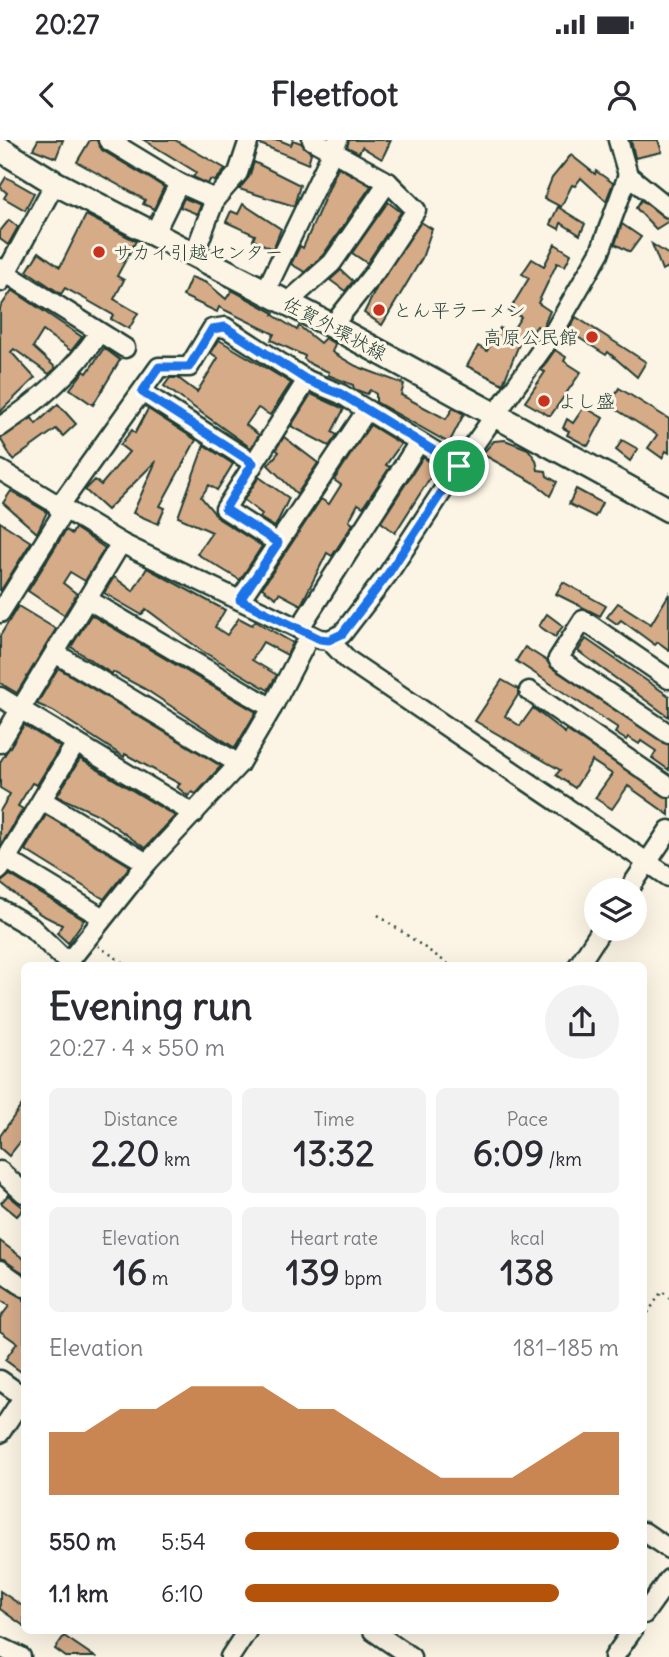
<!DOCTYPE html>
<meta charset="utf-8">
<style>
body{margin:0;font-family:Delius,"Klee One",sans-serif;background:#f2f2f3;color:#2b2b33;height:100vh;display:flex;flex-direction:column;font-size:26px;white-space:nowrap}
*{box-sizing:border-box;margin:0}
p{font-size:23px;color:#7c7c81}
.icon{flex:none;width:38px;height:38px;fill:none;stroke:currentColor;stroke-width:2;stroke-linecap:round;stroke-linejoin:round}
.map{position:relative;flex:1;overflow:hidden}
.sheet{position:absolute;left:21px;top:822px;width:626px;height:672px;display:flex;flex-direction:column;background:#fff;border-radius:10px;box-shadow:0 7px 28px #0002}
.sheet>*{flex:none}
.controls{position:absolute;left:584px;top:738px;display:grid;gap:14px}
.controls a{display:grid;place-items:center;width:63px;height:63px;border-radius:50%;background:#fff;box-shadow:0 7px 28px #0002;font-size:35px}
.pin{position:absolute;display:grid;place-items:center;width:60px;height:60px;color:#fff;margin:-30px;border:4px solid #fff;border-radius:50%;box-shadow:0 2px 7px #0007}
.round{display:grid;place-items:center;flex:none;width:74px;height:74px;border-radius:37px;background:#f2f2f3}
.summary{display:flex;align-items:center;justify-content:space-between;height:119px;padding:0 28px}
h1{font-size:38px;font-weight:700;line-height:52px}
.metrics{display:grid;grid-template-columns:repeat(3,1fr);gap:10px;height:119px;padding:7px 28px}
.metrics div{display:grid;align-content:center;border-radius:10px;background:#f2f2f3;text-align:center}
.metrics b{font-size:35px;font-weight:700}
.metrics small{font-size:19px;font-weight:400}
.metrics p{font-size:19px}
.chart{height:196px;padding:14px 28px}
.chart p{display:flex;justify-content:space-between}
.chart svg{width:100%;height:126px;margin-top:7px;fill:#b45309;opacity:.7}
ul{padding:0 28px;list-style:none;font-size:23px}
li{display:grid;grid-template-columns:112px 84px 1fr;align-items:center;height:52px}
li i{height:18px;border-radius:9px;background:#b45309}
.status{display:flex;justify-content:space-between;align-items:center;height:49px;padding:0 35px;background:#fff;direction:ltr}
.status svg{height:19px;fill:currentColor}
header{display:flex;justify-content:space-between;align-items:center;height:91px;padding:0 28px;background:#fff;font-size:32px;font-weight:700}
.map>svg:first-child{display:block}
.building{fill:#d6ab88;stroke:#1f3d34;stroke-width:2}
.lines{fill:none;stroke-linecap:round;stroke-linejoin:round}
.minor-casing{stroke:#1f3d34;stroke-width:23}
.major-casing{stroke:#1f3d34;stroke-width:28}
.path{stroke:#1f3d34;stroke-width:2.5;stroke-dasharray:2 5;stroke-linecap:butt}
.minor{stroke:#fcf5e5;stroke-width:18}
.major{stroke:#fcf5e5;stroke-width:23}
.route-casing{stroke:#fff;stroke-width:14}
.route{stroke:#1a73e8;stroke-width:9}
.poi-dot{fill:#c8321e;stroke:#fcf5e5;stroke-width:2.5}
.labels{text-anchor:middle;dominant-baseline:central;stroke-width:6;stroke-linejoin:round;paint-order:stroke}
.poi-label{font-size:19px;fill:#1f3d34;stroke:#fcf5e5;text-anchor:start}
.street-label{font-size:19px;fill:#1f3d34;stroke:#fcf5e5}
</style>
<div class="status"><b>20:27</b><svg viewBox="0 0 49 12"><path d="M0 12V9h3v3zM5 12V6h3v6zM10 12V3h3v9zM15 12V0h3v12zM26 1h20v11H26zM47 4h2v5h-2z"/></svg></div>
<header><svg class="icon" aria-label="back" viewBox="0 0 24 24"><path d="M15 5l-7 7 7 7"/></svg>Fleetfoot<svg class="icon" aria-label="person" viewBox="0 0 24 24"><circle cx="12" cy="8" r="4"/><path d="M4 21q1-7 8-7t8 7"/></svg></header>
<div class="map">
<svg width="669" height="1517" viewBox="0 0 669 1517">
<rect width="100%" height="100%" fill="#fcf5e5"/>
<filter id="ink" filterUnits="userSpaceOnUse"><feTurbulence type="fractalNoise" baseFrequency=".0143" numOctaves="2"/><feDisplacementMap in="SourceGraphic" scale="14" xChannelSelector="R" yChannelSelector="G"/><feConvolveMatrix kernelMatrix="1 2 1 2 8 2 1 2 1" color-interpolation-filters="sRGB"/></filter>
<g filter="url(#ink)">
<!-- building -->
<g class="building">
<polygon points="38,0 63,0 56,18 33,9"/>
<polygon points="90,0 97,0 102,10 164,47 154,69 143,64 145,60 77,22"/>
<polygon points="144,0 175,0 226,29 215,41 210,40 208,44 193,37 196,32"/>
<polygon points="260,0 279,0 291,5 293,0 301,3 311,13 308,24 260,4"/>
<polygon points="349,0 391,0 382,19 362,7 359,13 347,7"/>
<polygon points="631,0 658,0 662,12 635,18"/>
<polygon points="571,15 595,34 596,31 613,43 606,61 581,38 575,46 572,45 561,67 544,58 552,38"/>
<polygon points="254,22 300,45 294,66 239,49 249,37"/>
<polygon points="338,27 371,46 323,115 305,132 291,124 300,106 303,108"/>
<polygon points="6,37 34,53 25,70 4,58 7,53 0,47"/>
<polygon points="184,58 201,65 197,74 180,67"/>
<polygon points="641,60 668,79 669,81 656,89 636,68"/>
<polygon points="388,62 401,72 367,123 352,113"/>
<polygon points="243,64 281,89 273,109 253,100 255,95 226,82 231,71 238,74"/>
<polygon points="558,67 585,84 580,95 561,83 559,89 550,84"/>
<polygon points="86,75 136,101 117,136 124,140 114,159 138,173 129,189 111,179 113,175 85,159 65,148 61,154 27,131 39,112 60,127"/>
<polygon points="9,80 18,87 8,105 0,99 0,91"/>
<polygon points="421,82 432,89 422,118 382,185 364,173 377,147"/>
<polygon points="622,84 641,97 630,112 615,104"/>
<polygon points="555,104 571,114 565,126 557,123 538,163 550,171 542,189 537,186 526,201 522,197 503,244 467,226 478,206 487,211 500,188 510,194 521,177 509,171 529,138 522,134 532,119 544,126"/>
<polygon points="652,104 669,115 669,127 662,130"/>
<polygon points="341,130 353,141 345,151 330,140"/>
<polygon points="191,137 207,143 226,159 232,150 274,173 273,175 297,190 299,186 320,203 325,198 335,204 332,212 356,226 404,244 401,255 446,279 453,268 464,274 449,303 376,262 376,254 370,250 367,254 354,249 353,245 328,235 329,232 312,225 304,219 305,216 271,200 274,194 219,167 217,172 183,156"/>
<polygon points="12,150 82,197 71,211 43,191 33,207 56,228 49,234 14,209 11,212 35,238 0,272 0,168"/>
<polygon points="576,177 646,222 637,237 608,212 606,215 568,191"/>
<polygon points="219,200 291,243 270,275 258,268 246,285 259,295 251,308 164,246 170,238 178,238 197,252 218,218 211,213"/>
<polygon points="104,208 120,220 93,265 70,249 84,231 87,233"/>
<polygon points="555,210 566,217 564,221 581,232 551,275 548,275 525,262 545,232 541,230"/>
<polygon points="619,248 669,279 669,313 666,311 662,318 648,308 657,295 609,265"/>
<polygon points="311,254 344,269 332,292 337,295 329,306 291,286"/>
<polygon points="58,264 76,284 63,296 56,289 13,320 0,298 32,278 36,284"/>
<polygon points="584,267 603,278 588,306 567,295 569,291 563,288 567,279 573,283"/>
<polygon points="148,269 196,300 160,366 165,368 158,384 133,373 156,321 107,370 85,350 95,340 101,345 129,312 120,305 132,290 135,293"/>
<polygon points="370,285 401,304 386,325 390,327 363,367 358,364 349,381 353,384 332,416 327,413 301,465 279,453 276,458 262,448 321,359 329,364 341,345 334,340"/>
<polygon points="284,297 318,323 297,354 268,325 279,312 276,309"/>
<polygon points="505,300 528,309 536,320 538,330 546,331 547,336 557,342 550,356 533,342 482,314 494,301"/>
<polygon points="622,300 638,309 630,321 616,310"/>
<polygon points="204,305 233,324 217,350 209,345 201,357 219,379 262,406 240,440 197,414 212,392 178,377"/>
<polygon points="423,317 437,327 395,393 381,382"/>
<polygon points="259,337 289,358 275,387 260,378 262,374 244,360"/>
<polygon points="576,349 602,363 595,377 569,364"/>
<polygon points="11,351 47,372 37,393 3,363"/>
<polygon points="0,382 31,402 0,452"/>
<polygon points="75,388 105,408 85,441 70,432 63,443 77,454 64,475 28,451 66,390 72,394"/>
<polygon points="147,428 225,470 215,487 227,495 239,478 252,485 255,481 293,503 287,515 263,502 252,520 277,535 268,550 202,511 146,469 142,475 104,453 114,437 133,451"/>
<polygon points="563,442 606,466 600,476 556,454"/>
<polygon points="669,454 669,510 658,502 655,505 621,480 617,484 607,477 618,463 651,484"/>
<polygon points="18,466 56,489 17,553 0,543 0,496"/>
<polygon points="547,474 563,486 555,497 539,486"/>
<polygon points="91,475 256,572 235,608 145,549 113,532 112,534 71,507"/>
<polygon points="586,499 669,556 669,577 578,511"/>
<polygon points="525,507 547,521 552,528 669,605 669,630 652,618 656,611 641,601 639,604 628,597 626,600 615,593 618,588 516,521"/>
<polygon points="58,528 221,626 196,654 192,652 188,656 177,647 180,644 125,614 124,617 53,571 37,564"/>
<polygon points="502,540 518,549 518,555 505,576 520,586 533,568 565,593 566,590 669,658 669,675 628,646 612,669 595,658 612,634 592,621 575,648 556,635 560,630 475,581"/>
<polygon points="24,585 60,607 37,645 32,643 18,666 23,669 0,707 0,671 10,654 0,648 0,622"/>
<polygon points="80,619 175,676 145,708 97,674 57,656"/>
<polygon points="46,675 130,726 104,759 25,710"/>
<polygon points="10,735 84,780 68,803 57,793 62,785 40,774 0,743"/>
<polygon points="24,962 24,997 9,1016 0,1008 0,996"/>
<polygon points="8,1055 24,1068 17,1076 1,1063"/>
<polygon points="0,1101 24,1119 24,1133 0,1119"/>
<polygon points="0,1144 24,1158 24,1234 5,1220 17,1203 0,1191 0,1178 9,1166 0,1160"/>
<polygon points="0,1451 24,1467 24,1486 0,1469"/>
<polygon points="64,1496 95,1517 66,1517 55,1509"/>
</g>
<g class="lines">
<!-- minor casing -->
<g class="minor-casing">
<g id="minor">
<polyline points="108,0 179,43"/>
<polyline points="312,0 388,42 416,70 375,132 332,186"/>
<polyline points="618,0 628,35 669,68"/>
<polyline points="154,94 179,43 215,59"/>
<polyline points="194,115 215,59 238,33 249,0"/>
<polyline points="0,128 6,133 55,43"/>
<polyline points="0,142 6,133 125,208"/>
<polyline points="265,152 338,0"/>
<polyline points="287,163 332,123 388,42"/>
<polyline points="142,252 253,323"/>
<path d="M 0,287 C 40,260 72,233 99,193"/>
<polyline points="0,330 121,403 320,499 329,500 342,494 388,434 459,326 552,195 600,112 628,35"/>
<polyline points="58,368 159,227 189,227 212,189 225,187 307,240 341,254 459,326"/>
<polyline points="278,403 367,270"/>
<polyline points="87,459 272,568"/>
<polyline points="240,460 278,403 225,369 307,240"/>
<polyline points="0,473 64,371"/>
<polyline points="299,489 419,302"/>
<polyline points="329,500 348,520 669,737"/>
<polyline points="55,513 239,624"/>
<polyline points="669,539 583,480 558,519 669,594"/>
<polyline points="529,551 669,647"/>
<polyline points="0,557 194,674"/>
<polyline points="0,603 121,403"/>
<polyline points="42,660 147,723"/>
<polyline points="6,719 103,778"/>
<polyline points="0,729 76,603"/>
<polyline points="628,751 669,690"/>
<polyline points="0,769 31,787 62,817 71,819 147,723 239,624 272,568 310,495"/>
<polyline points="578,826 602,789"/>
<polyline points="0,1031 24,1053"/>
<polyline points="0,1130 24,1147"/>
<polyline points="0,1240 24,1257"/>
<polyline points="0,1293 24,1256"/>
<polyline points="644,1392 669,1409"/>
<polyline points="644,1474 669,1439"/>
<polyline points="373,1491 411,1517"/>
<polyline points="0,1507 21,1517"/>
<polyline points="230,1517 247,1491"/>
<polyline points="614,1517 632,1491"/>
</g>
</g>
<!-- major casing -->
<g class="major-casing">
<polyline id="major" points="0,9 55,43 332,186 669,370"/>
</g>
<!-- path -->
<g class="path">
<polyline points="378,775 451,826"/>
<polyline points="98,806 128,826"/>
<polyline points="644,1179 662,1151 669,1158"/>
</g>
<!-- minor -->
<use href="#minor" class="minor"/>
<!-- major -->
<use href="#major" class="major"/>
</g>
</g>
<g class="lines" filter="url(#ink)">
<!-- route casing -->
<g class="route-casing">
<polygon id="route" points="225,187 307,240 341,254 459,326 388,434 342,494 329,500 320,499 240,460 278,403 225,369 253,323 142,252 159,227 189,227 212,189"/>
</g>
<!-- route -->
<use href="#route" class="route"/>
</g>
<!-- markers -->
<g class="poi-dot">
<circle cx="99" cy="112" r="7"/>
<circle cx="379" cy="170" r="7"/>
<circle cx="592" cy="197" r="7"/>
<circle cx="544" cy="261" r="7"/>
</g>
<g class="labels">
<!-- poi labels -->
<g class="poi-label">
<text x="113" y="112">サカイ引越センター</text>
<text x="393" y="170">とん平ラーメン</text>
<text x="578" y="197" text-anchor="end">高原公民館</text>
<text x="558" y="261">よし盛</text>
</g>
<!-- street labels -->
<g class="street-label">
<text transform="translate(335 188) rotate(28)">佐賀外環状線</text>
</g>
</g>
</svg>
<div class="controls">
<a><svg class="icon" aria-label="layers" viewBox="0 0 24 24"><path d="M12 4l9 5-9 5-9-5zM3 14l9 5 9-5"/></svg></a>
</div>
<div class="pin" style="left:459px;top:326px;background:#1e9e55"><svg class="icon" aria-label="arrive" viewBox="0 0 24 24"><path d="M6 21V4h12l-3 4 3 4H6"/></svg></div>
<section class="sheet">
<div class="summary"><div><h1>Evening run</h1><p>20:27 · 4 × 550 m</p></div><a class="round"><svg class="icon" aria-label="share" viewBox="0 0 24 24"><path d="M12 15V3M7 8l5-5 5 5M5 13v7h14v-7"/></svg></a></div>
<div class="metrics">
<div><p>Distance</p><b>2.20<small> km</small></b></div>
<div><p>Time</p><b>13:32</b></div>
<div><p>Pace</p><b>6:09<small> /km</small></b></div>
</div>
<div class="metrics">
<div><p>Elevation</p><b>16<small> m</small></b></div>
<div><p>Heart rate</p><b>139<small> bpm</small></b></div>
<div><p>kcal</p><b>138</b></div>
</div>
<div class="chart"><p><span>Elevation</span>181–185 m</p>
<svg viewBox="0 0 160 44" preserveAspectRatio="none"><path d="M0 44V22L10 22L20 14L30 14L40 6L50 6L60 6L70 14L80 14L90 22L100 30L110 38L120 38L130 38L140 30L150 22L160 22V44z"/></svg>
</div>
<ul>
<li><b>550 m</b>5:54<i style="width:100%"></i></li>
<li><b>1.1 km</b>6:10<i style="width:84%"></i></li>
</ul>
</section>
</div>
